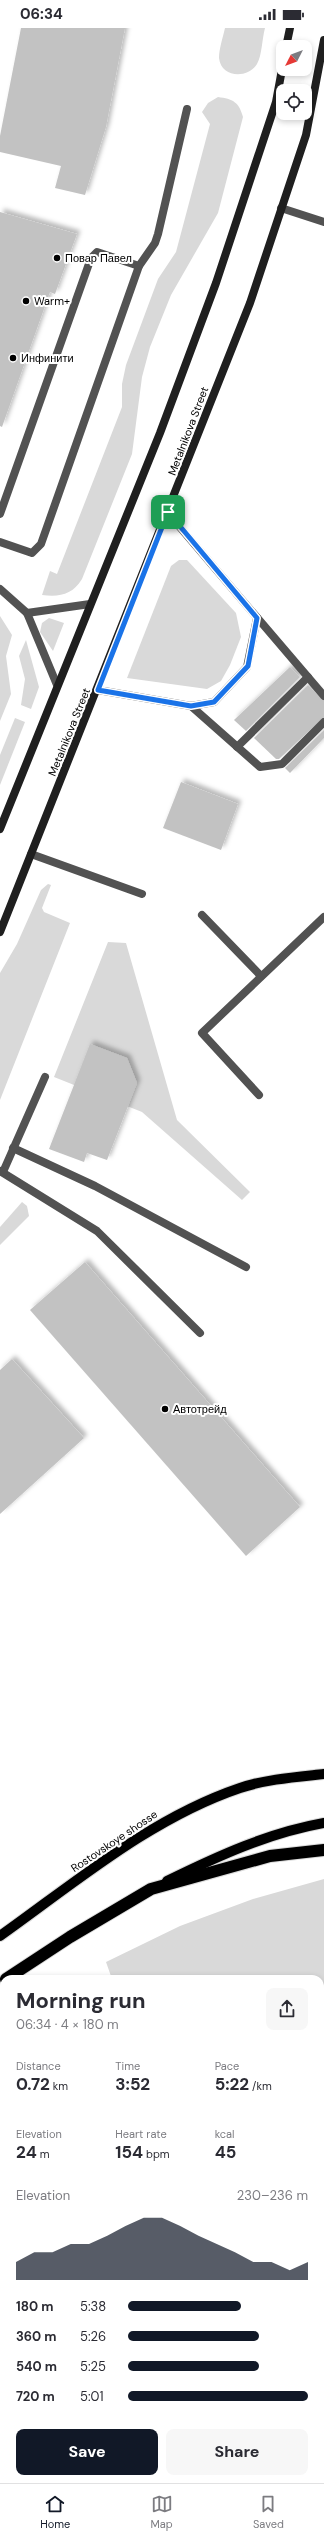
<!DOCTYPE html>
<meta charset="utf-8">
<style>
body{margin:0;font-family:"DM Sans",sans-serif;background:#f7f7f7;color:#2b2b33;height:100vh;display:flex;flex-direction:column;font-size:15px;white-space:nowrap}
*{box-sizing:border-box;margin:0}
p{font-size:13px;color:#7c7c81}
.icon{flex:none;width:22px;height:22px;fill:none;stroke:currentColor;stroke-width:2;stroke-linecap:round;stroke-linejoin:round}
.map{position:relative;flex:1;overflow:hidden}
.sheet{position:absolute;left:0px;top:1947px;width:324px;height:508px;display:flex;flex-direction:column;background:#fff;border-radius:12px 12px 0 0;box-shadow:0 2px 6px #0003}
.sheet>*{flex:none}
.needle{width:26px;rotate:228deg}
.fabs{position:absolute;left:276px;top:12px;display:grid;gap:8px}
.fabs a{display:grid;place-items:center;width:36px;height:36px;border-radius:8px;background:#fff;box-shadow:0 2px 6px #0003;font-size:20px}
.pin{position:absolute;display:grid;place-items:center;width:34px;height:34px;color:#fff;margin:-17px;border-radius:8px;box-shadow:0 2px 6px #0006}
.round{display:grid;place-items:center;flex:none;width:42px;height:42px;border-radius:8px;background:#f7f7f7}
.overview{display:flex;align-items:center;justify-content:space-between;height:68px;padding:0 16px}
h1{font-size:22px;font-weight:700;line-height:30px}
.metrics{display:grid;grid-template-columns:repeat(3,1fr);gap:6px;height:68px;padding:4px 16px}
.metrics div{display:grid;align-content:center}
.metrics b{font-size:17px;font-weight:700}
.metrics small{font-size:11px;font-weight:400}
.metrics p{font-size:11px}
.chart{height:112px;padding:8px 16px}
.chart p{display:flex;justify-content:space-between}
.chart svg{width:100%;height:72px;margin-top:4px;fill:#111827;opacity:.7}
.primary-button{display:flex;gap:8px;margin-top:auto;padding:8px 16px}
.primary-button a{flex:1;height:46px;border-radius:8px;background:#111827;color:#fff;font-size:16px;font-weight:700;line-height:46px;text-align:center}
.primary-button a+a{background:#f7f7f7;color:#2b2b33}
ul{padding:0 16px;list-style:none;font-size:13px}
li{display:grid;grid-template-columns:64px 48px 1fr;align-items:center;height:30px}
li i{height:10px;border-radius:5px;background:#111827}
.status{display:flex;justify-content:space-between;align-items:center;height:28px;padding:0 20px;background:#fff;direction:ltr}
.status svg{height:11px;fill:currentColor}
.tabs{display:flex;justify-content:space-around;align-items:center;height:56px;border-top:1px solid #e1e1e2;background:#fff;font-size:11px;color:#7c7c81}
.tabs a{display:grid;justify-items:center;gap:2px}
.tabs .active{color:#111827}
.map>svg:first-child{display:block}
.green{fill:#d9d9d9}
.building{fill:#c2c2c2;filter:url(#shadow)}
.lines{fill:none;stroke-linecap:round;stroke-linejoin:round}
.primary-casing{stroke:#dbdbdb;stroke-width:12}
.highway-casing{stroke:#dbdbdb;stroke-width:14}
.lane{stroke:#525252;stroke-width:8}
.street{stroke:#525252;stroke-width:8}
.secondary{stroke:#1f1f1f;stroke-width:8}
.primary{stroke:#000;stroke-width:10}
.highway{stroke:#000;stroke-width:12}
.route-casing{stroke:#fff;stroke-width:8}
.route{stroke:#1a73e8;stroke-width:5}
.poi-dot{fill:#000;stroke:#fff;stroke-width:1.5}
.labels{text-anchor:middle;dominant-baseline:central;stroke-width:4;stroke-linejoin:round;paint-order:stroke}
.poi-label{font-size:11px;fill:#000;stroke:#fff;text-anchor:start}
.street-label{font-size:11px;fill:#000;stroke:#fff}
</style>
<div class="status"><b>06:34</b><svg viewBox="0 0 49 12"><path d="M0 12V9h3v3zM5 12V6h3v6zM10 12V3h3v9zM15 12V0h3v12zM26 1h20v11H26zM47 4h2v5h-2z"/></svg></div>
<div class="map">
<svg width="324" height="2455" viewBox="0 0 324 2455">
<defs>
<filter id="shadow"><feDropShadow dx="3.5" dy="-3.5" stdDeviation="2" flood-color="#0004"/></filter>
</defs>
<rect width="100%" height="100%" fill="#fff"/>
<!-- green -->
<g class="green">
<path d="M 225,0 L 265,0 C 262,11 262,27 257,36 C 248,51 221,50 219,30 C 219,21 223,9 225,0 Z"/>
<path d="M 218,69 C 233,71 239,74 243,89 L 218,185 L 171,267 L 150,319 L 142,349 L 132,426 L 82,551 C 72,567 60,569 42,567 L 50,543 L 57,546 L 122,379 L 122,356 L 126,337 L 158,251 L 176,224 L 210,96 L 202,84 L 208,75 Z"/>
<polygon points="179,532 187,532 236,585 241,609 230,637 221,653 207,661 127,650 171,538"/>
<polygon points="0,588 12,607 6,628 11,666 0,693"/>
<polygon points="49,590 64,595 53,623 40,604 42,595"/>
<polygon points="26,612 39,659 31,681 21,677 25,651 19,628"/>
<polygon points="15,690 25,694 0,757 0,727"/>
<polygon points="48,856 51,857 42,880 44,884 70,895 0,1072 0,945 17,916 41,862"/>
<polygon points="108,914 126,915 177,1092 250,1164 242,1172 142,1084 54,1049"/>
<polygon points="22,1174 27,1178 29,1188 0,1217 0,1199"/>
<polygon points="324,1851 324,1982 320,1981 320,1951 112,1951 106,1934 180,1898 253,1871"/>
<polygon points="320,2036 324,2037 324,2088 320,2085"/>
<polygon points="4,2094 4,2372 0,2377 0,2097"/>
<polygon points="320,2124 324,2129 324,2173 320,2172"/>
</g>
<!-- building -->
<g class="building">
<polygon points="21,0 125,0 106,99 85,167 55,160 61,138 0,124 0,108"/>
<polygon points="0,184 77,206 55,266 50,264 2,399 0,398"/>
<polygon points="290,639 300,649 246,703 234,692"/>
<polygon points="308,657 324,673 324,689 279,731 276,731 254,710"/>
<polygon points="324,702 324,710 290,745 285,740"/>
<polygon points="181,754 238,776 221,822 163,800"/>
<polygon points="90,1016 127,1030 137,1055 107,1132 87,1125 84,1134 49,1121"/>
<polygon points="85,1234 300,1479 246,1528 30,1282"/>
<polygon points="12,1331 84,1410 0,1486 0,1342"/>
</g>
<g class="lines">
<!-- primary casing -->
<g class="primary-casing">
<g id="primary">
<path d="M 167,1853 C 218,1828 268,1805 324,1795"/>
<path d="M 0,1908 C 76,1854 151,1790 240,1760 C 267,1751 296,1749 324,1746"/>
<polyline points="320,2009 324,2010"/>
<polyline points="0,2065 4,2062"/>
</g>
</g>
<!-- highway casing -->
<g class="highway-casing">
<g id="highway">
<polyline points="6,1951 70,1909 151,1861 270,1828 324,1822"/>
<polyline points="0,2093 4,2091"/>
<polyline points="320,2113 324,2116"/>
<polyline points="320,2378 324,2375"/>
<polyline points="320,2436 324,2434"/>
<polyline points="215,2455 221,2451"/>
<polyline points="290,2455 297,2451"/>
</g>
</g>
<!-- lane -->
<g class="lane">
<polyline points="281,180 324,194"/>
<polyline points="139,238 155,215 158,206 187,81"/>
<polyline points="167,484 324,668"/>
<polyline points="0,486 91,230 97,224 139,238 41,516 32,525 0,514"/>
<polyline points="98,662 191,678 214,674 247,639 257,590"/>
<polyline points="191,678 260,739 282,736 324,694"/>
<polyline points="237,719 308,649"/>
<polyline points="31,826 142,866"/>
<polyline points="202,887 261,948"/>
<polyline points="259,1067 202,1005 324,889"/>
<polyline points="13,1120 95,1158 246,1239"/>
<polyline points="0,1143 97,1203 200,1305"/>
<polyline points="3,1144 45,1049"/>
<polyline points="131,2455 135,2451"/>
</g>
<!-- street -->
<g class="street">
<polyline points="0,561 27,585 57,657"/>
<polyline points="27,585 90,576"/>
</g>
<!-- secondary -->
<g class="secondary">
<polyline points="286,19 290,0"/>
<polyline points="0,801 160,405 216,255 276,74 283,36"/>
<polyline points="0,904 250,275 306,107 324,12"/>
</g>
<!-- primary -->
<use href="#primary" class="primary"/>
<!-- highway -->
<use href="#highway" class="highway"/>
</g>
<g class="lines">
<!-- route casing -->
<g class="route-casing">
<polygon id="route" points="168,484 257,590 248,638 214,674 191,678 98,662"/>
</g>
<!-- route -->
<use href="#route" class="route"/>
</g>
<!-- markers -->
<g class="poi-dot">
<circle cx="57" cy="230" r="4"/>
<circle cx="26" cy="273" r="4"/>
<circle cx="13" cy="330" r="4"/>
<circle cx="165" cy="1381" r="4"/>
</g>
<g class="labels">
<!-- poi labels -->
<g class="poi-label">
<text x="65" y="230">Повар Павел</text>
<text x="34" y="273">Warm+</text>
<text x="21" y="330">Инфинити</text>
<text x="173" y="1381">Автотрейд</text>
</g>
<!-- street labels -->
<g class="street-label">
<text transform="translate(188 403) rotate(-69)">Metalnikova Street</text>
<text transform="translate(69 704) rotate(-68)">Metalnikova Street</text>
<text transform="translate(114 1813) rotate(-34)">Rostovskoye shosse</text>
</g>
</g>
</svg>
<div class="fabs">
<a><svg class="needle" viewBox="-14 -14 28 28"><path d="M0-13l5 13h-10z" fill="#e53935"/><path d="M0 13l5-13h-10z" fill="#7c7c81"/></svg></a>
<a><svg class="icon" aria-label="locate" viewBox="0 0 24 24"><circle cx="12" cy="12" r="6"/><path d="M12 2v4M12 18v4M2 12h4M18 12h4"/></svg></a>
</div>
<div class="pin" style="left:168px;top:484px;background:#1e9e55"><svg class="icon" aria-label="arrive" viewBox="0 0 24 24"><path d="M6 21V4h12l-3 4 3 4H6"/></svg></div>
<section class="sheet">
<div class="overview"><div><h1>Morning run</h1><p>06:34 · 4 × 180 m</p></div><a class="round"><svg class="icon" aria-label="share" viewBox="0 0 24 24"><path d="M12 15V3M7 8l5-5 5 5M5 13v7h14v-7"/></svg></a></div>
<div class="metrics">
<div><p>Distance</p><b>0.72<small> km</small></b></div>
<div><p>Time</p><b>3:52</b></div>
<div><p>Pace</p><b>5:22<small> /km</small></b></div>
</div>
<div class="metrics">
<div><p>Elevation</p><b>24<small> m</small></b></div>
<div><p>Heart rate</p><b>154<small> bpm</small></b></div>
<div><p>kcal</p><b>45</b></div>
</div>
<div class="chart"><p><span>Elevation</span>230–236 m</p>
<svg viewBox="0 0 160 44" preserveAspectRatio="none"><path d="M0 44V33L10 27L20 27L30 22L40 22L50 17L60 11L70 6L80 6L90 11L100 17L110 22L120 27L130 33L140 33L150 38L160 33V44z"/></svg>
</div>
<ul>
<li><b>180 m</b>5:38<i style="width:63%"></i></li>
<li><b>360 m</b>5:26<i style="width:73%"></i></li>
<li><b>540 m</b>5:25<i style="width:73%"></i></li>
<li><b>720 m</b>5:01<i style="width:100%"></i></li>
</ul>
<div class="primary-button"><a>Save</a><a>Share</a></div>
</section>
</div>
<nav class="tabs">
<a class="active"><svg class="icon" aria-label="home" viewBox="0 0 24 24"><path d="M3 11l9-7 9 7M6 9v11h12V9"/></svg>Home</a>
<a><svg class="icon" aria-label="map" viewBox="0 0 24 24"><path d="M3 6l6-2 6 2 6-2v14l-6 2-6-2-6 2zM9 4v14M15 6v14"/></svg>Map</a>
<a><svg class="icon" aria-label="saved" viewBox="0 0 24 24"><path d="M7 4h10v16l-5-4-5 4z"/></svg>Saved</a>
</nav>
